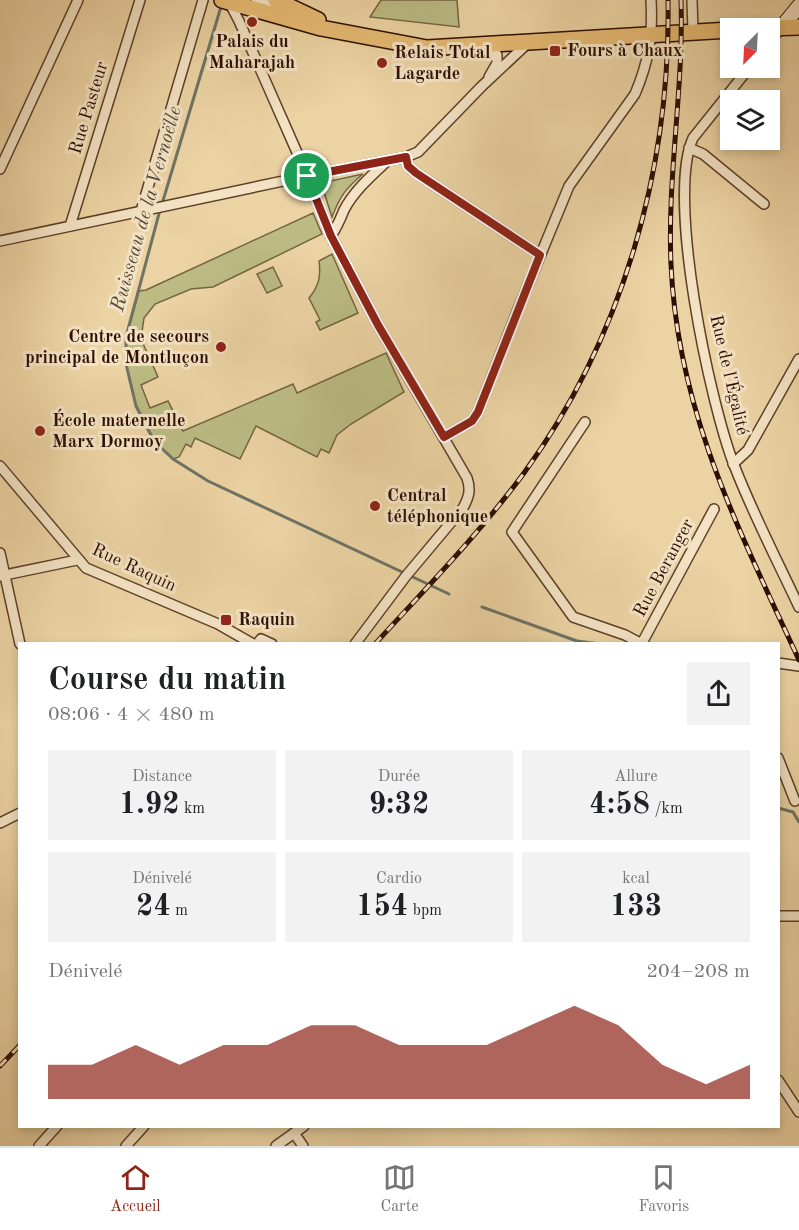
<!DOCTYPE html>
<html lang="fr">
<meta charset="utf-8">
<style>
body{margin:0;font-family:"Old Standard TT",serif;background:#f2f2f2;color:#202124;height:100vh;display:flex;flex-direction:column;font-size:22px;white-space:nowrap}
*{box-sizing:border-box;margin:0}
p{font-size:20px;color:#757577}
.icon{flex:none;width:33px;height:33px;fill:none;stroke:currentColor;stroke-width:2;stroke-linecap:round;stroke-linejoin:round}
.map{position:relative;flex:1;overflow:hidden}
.sheet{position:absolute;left:18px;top:642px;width:762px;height:486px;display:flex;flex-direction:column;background:#fff;border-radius:0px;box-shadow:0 3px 9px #0003}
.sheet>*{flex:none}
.needle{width:39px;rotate:204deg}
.tools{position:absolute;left:720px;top:18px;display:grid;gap:12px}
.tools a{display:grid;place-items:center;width:60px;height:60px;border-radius:0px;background:#fff;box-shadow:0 3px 9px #0003;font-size:30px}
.pin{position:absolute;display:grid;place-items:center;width:51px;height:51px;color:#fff;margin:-26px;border:3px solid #fff;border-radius:50%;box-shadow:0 2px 6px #0007}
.round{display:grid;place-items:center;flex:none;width:63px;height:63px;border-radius:0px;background:#f2f2f2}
.overview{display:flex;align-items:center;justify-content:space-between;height:102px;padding:0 30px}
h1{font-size:33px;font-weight:600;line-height:45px}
.figures{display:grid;grid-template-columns:repeat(3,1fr);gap:9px;height:102px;padding:6px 30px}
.figures div{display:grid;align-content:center;border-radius:0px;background:#f2f2f2;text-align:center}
.figures b{font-size:30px;font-weight:600}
.figures small{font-size:16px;font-weight:400}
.figures p{font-size:16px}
.chart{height:168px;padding:12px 30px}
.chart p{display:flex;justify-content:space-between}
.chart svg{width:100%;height:108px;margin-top:6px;fill:#8f2418;opacity:.7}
.tab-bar{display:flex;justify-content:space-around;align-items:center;height:84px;border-top:2px solid #e0e0e0;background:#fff;font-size:16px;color:#757577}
.tab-bar a{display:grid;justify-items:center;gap:3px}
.tab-bar .current{color:#8f2418}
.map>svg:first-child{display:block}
.green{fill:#bbbb83;stroke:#746442;stroke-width:1.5}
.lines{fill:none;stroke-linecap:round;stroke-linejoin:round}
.stream{stroke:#6e7366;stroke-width:3}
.minor-casing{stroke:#5d3f2a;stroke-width:12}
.secondary-casing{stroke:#2d0e02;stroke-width:16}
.primary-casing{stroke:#2d0e02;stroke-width:18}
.minor{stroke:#f3e2c3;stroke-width:9}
.secondary{stroke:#f3e2c3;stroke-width:14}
.primary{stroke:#e6ba72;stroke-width:15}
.rail-casing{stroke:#2d0e02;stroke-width:5}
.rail{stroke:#f3e2c3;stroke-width:3;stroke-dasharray:9;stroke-linecap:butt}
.route-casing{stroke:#fff;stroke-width:12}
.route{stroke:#8f2418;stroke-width:8}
.poi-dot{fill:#8f2418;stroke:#f3e2c3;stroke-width:2}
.labels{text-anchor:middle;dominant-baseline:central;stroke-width:6;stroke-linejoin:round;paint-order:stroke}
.poi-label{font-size:18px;font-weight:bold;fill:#2d0e02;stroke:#f3e2c3;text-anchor:start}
.street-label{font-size:18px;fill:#2d0e02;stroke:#f3e2c3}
.water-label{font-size:20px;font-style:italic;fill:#53493c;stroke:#f3e2c3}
</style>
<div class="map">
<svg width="799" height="1146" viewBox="0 0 799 1146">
<rect width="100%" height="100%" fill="#ecd3a3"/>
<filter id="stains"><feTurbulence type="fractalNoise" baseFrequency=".00333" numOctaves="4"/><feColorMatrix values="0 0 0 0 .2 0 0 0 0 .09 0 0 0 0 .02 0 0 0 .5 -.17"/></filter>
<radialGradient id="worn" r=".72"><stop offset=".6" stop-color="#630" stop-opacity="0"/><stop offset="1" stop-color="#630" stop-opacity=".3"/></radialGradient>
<!-- green -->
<g class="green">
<polygon points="381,0 457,0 459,27 370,17"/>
<path d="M 363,174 C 346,188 340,196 332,217 L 321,183 Z"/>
<polygon points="313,213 322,234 213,287 191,289 155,304 144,318 141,339 158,377 141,385 150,408 168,401 183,431 293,384 297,393 386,353 404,392 351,424 337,435 329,453 321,449 317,457 256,426 240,459 195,438 191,447 186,444 179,457 173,459 154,441 136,406 126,364 126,337 139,291 146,290"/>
<path d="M 332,254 L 358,313 L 320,330 L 316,322 L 320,320 L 309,298 C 319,286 321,276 319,261 Z"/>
<polygon points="273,267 282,286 267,293 257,274"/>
</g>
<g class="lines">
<!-- stream -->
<g class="stream">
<polyline points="162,204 220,10"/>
<polyline points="160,210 126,337 126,364 136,406 154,441 173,459 208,481 449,594"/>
<polyline points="482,607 577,641 600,644"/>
<polyline points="778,808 793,812 799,822"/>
</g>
<!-- minor casing -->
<g class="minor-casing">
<g id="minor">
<polyline points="692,0 693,31"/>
<path d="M 229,2 L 239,21 L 303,166 L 331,236 L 378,325 L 467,478 C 471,490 469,497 463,508 L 406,576 L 355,644"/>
<polyline points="249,7 258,2 280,8"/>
<polyline points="770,41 781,28"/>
<polyline points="486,44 493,48 497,55 497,63 489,77"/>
<path d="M 749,68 L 693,138 C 666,197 710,403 734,465 C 753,514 777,560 799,607"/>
<polyline points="689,148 703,154 764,204"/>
<polyline points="406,157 408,166 416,173 540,255"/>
<polyline points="0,169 78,0"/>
<polyline points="141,211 203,0"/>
<polyline points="70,226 140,0"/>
<path d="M 331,236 C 337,227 340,220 344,210 C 354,191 370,177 386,162"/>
<polyline points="0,241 307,176 406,157 418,152 482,86 528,43"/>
<polyline points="585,422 512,532 573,617 625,635 642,644"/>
<path d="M 444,437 L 472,421 L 478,412 L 517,312 L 569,186 L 635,94 C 649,61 653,35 651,0"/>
<polyline points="733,464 748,450 799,359"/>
<polyline points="0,466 86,568 218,624 253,644"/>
<polyline points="0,553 20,644"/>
<polyline points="0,576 77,560"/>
<polyline points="642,643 714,509"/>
<polyline points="257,644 261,639 272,644"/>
<polyline points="778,663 799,666"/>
<polyline points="778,758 795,801"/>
<polyline points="0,823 20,813"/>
<polyline points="778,916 799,916"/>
<polyline points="778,1080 799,1112"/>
<polyline points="294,1133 303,1146"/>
<polyline points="39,1146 57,1126"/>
<polyline points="126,1146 144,1126"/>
<polyline points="276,1146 304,1126"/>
</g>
</g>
<!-- secondary casing -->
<g class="secondary-casing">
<polyline id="secondary" points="781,28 799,6"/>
</g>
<!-- primary casing -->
<g class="primary-casing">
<g id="primary">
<polyline points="222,0 321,28 427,48 730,30"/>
<polyline points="276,0 318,20"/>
<polyline points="766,28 799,27"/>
</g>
</g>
<!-- minor -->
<use href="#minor" class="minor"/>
<!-- secondary -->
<use href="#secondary" class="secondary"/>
<!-- primary -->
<use href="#primary" class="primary"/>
<!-- rail casing -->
<g class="rail-casing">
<g id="rail">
<path d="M 681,0 C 684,88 667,176 671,264 C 677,410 739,530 799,660"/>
<path d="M 375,644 C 426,588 479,534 524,473 C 623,337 671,167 668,0"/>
<polyline points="0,1066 20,1045"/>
</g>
</g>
<!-- rail -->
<use href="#rail" class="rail"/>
</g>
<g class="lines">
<!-- route casing -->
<g class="route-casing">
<polygon id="route" points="406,157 408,166 416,173 540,255 478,412 472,421 444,437 378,325 331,236 307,176"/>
</g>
<!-- route -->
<use href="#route" class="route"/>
</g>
<!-- markers -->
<g class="poi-dot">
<circle cx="252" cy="22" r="6"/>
<rect x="549" y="45" width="12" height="12" rx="3"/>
<circle cx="382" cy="63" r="6"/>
<circle cx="221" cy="347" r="6"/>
<circle cx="40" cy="431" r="6"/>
<circle cx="375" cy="506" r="6"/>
<rect x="220" y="614" width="12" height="12" rx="3"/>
</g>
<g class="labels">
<!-- poi labels -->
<g class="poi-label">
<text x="252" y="42" text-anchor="middle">Palais du<tspan x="252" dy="21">Maharajah</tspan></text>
<text x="567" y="51">Fours à Chaux</text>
<text x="394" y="53">Relais Total<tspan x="394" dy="21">Lagarde</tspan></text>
<text x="209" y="337" text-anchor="end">Centre de secours<tspan x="209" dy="21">principal de Montluçon</tspan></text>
<text x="52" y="421">École maternelle<tspan x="52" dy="21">Marx Dormoy</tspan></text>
<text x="387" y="496">Central<tspan x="387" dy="21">téléphonique</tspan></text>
<text x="238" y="620">Raquin</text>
</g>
<!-- street labels -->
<g class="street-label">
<text transform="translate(89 108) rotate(-73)">Rue Pasteur</text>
<text transform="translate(729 375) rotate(77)">Rue de l'Égalité</text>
<text transform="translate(134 568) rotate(25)">Rue Raquin</text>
<text transform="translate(664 568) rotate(-62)">Rue Beranger</text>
</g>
<!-- water labels -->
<g class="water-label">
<text transform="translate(147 209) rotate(-74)">Ruisseau de la Vernoëlle</text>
</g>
</g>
<rect width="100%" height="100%" filter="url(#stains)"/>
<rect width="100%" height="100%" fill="url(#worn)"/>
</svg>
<div class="tools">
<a><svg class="needle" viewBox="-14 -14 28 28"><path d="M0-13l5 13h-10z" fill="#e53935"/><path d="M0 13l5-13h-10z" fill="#757577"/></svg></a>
<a><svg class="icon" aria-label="layers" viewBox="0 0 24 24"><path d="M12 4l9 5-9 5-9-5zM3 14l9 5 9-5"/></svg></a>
</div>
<div class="pin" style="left:307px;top:176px;background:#1e9e55"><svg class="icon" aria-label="arrive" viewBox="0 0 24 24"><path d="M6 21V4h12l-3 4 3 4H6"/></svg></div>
<section class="sheet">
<div class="overview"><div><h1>Course du matin</h1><p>08:06 · 4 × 480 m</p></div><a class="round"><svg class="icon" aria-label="share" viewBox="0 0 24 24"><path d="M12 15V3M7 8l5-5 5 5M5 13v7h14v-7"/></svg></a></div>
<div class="figures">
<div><p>Distance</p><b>1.92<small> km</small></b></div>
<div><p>Durée</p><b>9:32</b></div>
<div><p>Allure</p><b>4:58<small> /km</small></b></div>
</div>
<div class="figures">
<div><p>Dénivelé</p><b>24<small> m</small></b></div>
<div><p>Cardio</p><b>154<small> bpm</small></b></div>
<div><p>kcal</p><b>133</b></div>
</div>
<div class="chart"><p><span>Dénivelé</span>204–208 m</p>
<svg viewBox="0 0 160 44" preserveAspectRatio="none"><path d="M0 44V30L10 30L20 22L30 30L40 22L50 22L60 14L70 14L80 22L90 22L100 22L110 14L120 6L130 14L140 30L150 38L160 30V44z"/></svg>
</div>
</section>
</div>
<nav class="tab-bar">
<a class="current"><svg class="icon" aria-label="home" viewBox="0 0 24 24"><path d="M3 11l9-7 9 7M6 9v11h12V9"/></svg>Accueil</a>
<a><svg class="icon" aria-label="map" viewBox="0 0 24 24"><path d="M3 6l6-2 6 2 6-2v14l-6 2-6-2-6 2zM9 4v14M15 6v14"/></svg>Carte</a>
<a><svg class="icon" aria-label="saved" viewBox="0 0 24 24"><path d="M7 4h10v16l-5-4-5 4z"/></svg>Favoris</a>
</nav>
